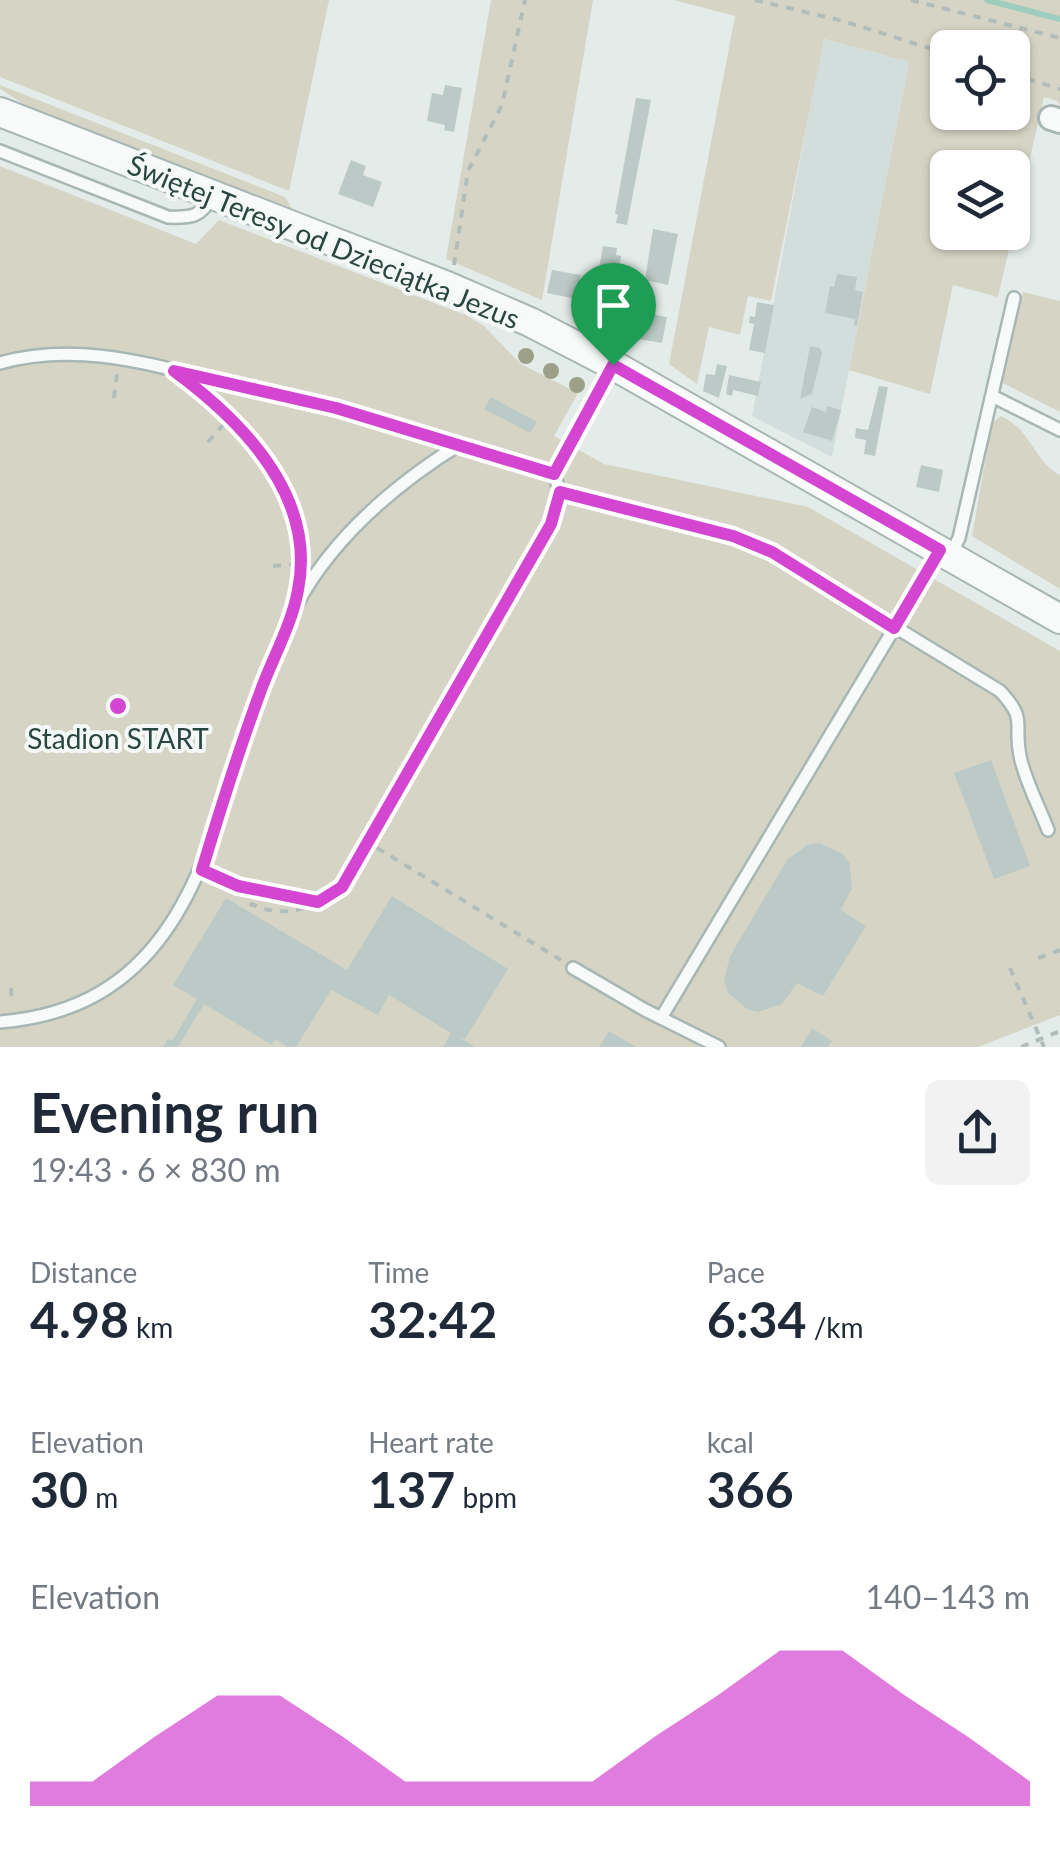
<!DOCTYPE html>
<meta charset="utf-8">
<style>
body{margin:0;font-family:Lato,sans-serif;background:#f2f2f3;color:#1f2937;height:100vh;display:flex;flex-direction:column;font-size:38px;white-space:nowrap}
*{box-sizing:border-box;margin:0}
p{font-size:32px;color:#747a83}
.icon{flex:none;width:55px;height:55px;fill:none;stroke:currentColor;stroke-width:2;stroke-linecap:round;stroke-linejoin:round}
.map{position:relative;height:1047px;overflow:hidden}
.drawer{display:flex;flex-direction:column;background:#fff;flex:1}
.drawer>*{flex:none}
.buttons{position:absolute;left:930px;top:30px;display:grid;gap:20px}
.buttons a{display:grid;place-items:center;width:100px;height:100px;border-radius:15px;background:#fff;box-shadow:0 2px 8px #0004;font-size:50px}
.pin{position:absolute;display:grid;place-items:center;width:85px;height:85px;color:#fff;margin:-102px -42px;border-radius:50% 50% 50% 0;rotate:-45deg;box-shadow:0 0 10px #0007}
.pin .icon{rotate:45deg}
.round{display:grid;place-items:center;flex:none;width:105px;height:105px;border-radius:15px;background:#f2f2f3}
.headline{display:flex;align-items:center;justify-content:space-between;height:170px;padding:0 30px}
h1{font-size:55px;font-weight:700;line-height:75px}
.figures{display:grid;grid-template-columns:repeat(3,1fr);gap:15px;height:170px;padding:10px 30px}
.figures div{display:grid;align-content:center}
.figures b{font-size:50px;font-weight:700}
.figures small{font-size:28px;font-weight:400}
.figures p{font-size:28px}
.chart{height:280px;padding:20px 30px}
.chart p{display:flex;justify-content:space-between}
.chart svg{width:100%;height:180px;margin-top:10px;fill:#d446d1;opacity:.7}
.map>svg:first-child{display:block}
.built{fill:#d2dedc}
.green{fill:#d6d5c5;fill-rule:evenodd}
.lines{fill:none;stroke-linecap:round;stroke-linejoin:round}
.stream{stroke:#9ecdbe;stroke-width:6}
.building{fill:#bbcac6}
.service-casing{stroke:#a8b7b4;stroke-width:16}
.minor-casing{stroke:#a8b7b4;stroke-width:28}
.tertiary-casing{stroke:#a8b7b4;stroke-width:32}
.path{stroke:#b1bdba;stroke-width:4;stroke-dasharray:8 8;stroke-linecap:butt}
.service{stroke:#f7faf9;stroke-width:11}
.minor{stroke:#f7faf9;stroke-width:22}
.tertiary{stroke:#f7faf9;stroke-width:28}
.tree{fill:#9ca088}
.route-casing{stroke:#fff;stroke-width:20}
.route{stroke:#d446d1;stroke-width:12}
.poi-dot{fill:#d446d1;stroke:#f4f9f8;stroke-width:4}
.labels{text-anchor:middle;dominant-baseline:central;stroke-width:8;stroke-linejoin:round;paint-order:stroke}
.street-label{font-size:28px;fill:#2a4640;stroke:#f4f9f8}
.poi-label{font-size:28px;fill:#2a4640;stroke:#f4f9f8}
</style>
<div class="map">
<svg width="1060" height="1047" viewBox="0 0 1060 1047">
<rect width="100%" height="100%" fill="#e4ecea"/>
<!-- built -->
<polygon class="built" points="823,39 909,62 832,457 752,416"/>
<!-- green -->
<g class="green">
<polygon points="0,0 329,0 289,191 0,77"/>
<polygon points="491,0 593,0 542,300 446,259"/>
<path d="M 674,0 L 1060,0 L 1060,106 L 1057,101 L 1044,97 L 998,297 L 953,285 L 930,394 L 849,370 L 909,62 L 824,39 L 771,301 L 748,296 L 740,335 L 709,327 L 697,384 L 669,364 L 735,16 ZM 948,48 L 1012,48 L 1012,112 L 948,112 ZM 948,168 L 1012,168 L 1012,232 L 948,232 Z"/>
<polygon points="0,85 285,197 293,210 30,108 0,89"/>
<polygon points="0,166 196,244 219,220 468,316 484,326 521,364 578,393 554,436 604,464 808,507 1060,651 1060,1015 978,1047 0,1047"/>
<polygon points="1023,292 1060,301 1060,412 1001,382"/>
<path d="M 1001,416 C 1033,431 1033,461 1060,475 L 1060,589 L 972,536 L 992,423 Z"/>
</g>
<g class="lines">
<!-- stream -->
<polyline class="stream" points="987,0 1060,19"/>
</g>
<!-- building -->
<g class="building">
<polygon points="445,85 462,88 454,132 444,130 445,125 427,121 432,93 443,95"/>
<polygon points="636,98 651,100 627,225 616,223 618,215 615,214"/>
<polygon points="351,160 366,166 363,175 382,182 373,207 338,194"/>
<polygon points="653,229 678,234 668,285 645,280"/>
<polygon points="603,246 617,248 616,255 621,256 618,273 599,269"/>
<polygon points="552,270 581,275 576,299 547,293"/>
<polygon points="837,274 857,277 855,290 863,292 857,326 854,326 855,319 825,313 830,286 834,287"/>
<polygon points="615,295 638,299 636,312 667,317 662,343 609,334"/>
<polygon points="757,302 774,305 765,353 749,350 754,324 749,323 750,316 755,317"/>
<polygon points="810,346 820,348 822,354 812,394 800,399"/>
<polygon points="717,364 727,366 719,398 703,391 706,374 715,375"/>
<polygon points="729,375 761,382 758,396 733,390 732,396 726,394"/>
<polygon points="879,386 888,387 875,456 864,454 866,440 855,438 856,428 868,430"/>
<polygon points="491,397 537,422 530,433 484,409"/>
<polygon points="827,406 841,410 832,441 803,432 812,407 826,412"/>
<polygon points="921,465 943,470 939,492 916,487"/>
<polygon points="991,760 1030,866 994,879 954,773"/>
<polygon points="819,843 843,854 850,864 852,888 841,910 866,926 823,996 797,983 782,1004 758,1012 747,1009 728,993 724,981 730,956 787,860 807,845"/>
<polygon points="392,896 508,969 465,1039 459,1037 475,1047 443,1047 451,1033 389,995 378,1015 331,990 296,1047 288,1047 275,1039 272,1045 204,1004 178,1047 163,1047 168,1038 172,1041 197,999 173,985 226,898 347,970"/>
<polygon points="812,1028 832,1041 828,1047 801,1047"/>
<polygon points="609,1031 636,1047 599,1047"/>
</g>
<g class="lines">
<!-- service casing -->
<g class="service-casing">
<g id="service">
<path d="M 0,151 L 168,217 C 192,218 201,217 213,195"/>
<path d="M 0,363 C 81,340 159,367 239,386 C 345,410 451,438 554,474"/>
<polyline points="992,396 1060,430"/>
<path d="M 560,492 L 733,536 L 772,552 L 1000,691 C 1028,721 1013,722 1020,756 C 1025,781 1039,806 1048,830"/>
<polyline points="950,556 959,538 1014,298"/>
<polyline points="352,870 366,841 551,524 560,492 554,474 613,365"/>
<polyline points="573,968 645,1010 719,1047"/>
<polyline points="661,1018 941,550"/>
<path d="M 0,1022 C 225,1004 212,763 295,608 C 331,539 396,484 460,444"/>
</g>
</g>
<!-- minor casing -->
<g class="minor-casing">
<polyline id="minor" points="1051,118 1060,121"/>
</g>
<!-- tertiary casing -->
<g class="tertiary-casing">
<polyline id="tertiary" points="0,112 447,286 530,322 613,365 1060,619"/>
</g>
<!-- path -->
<g class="path">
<polyline points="755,0 843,21 948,54"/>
<polyline points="911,0 1060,38"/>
<polyline points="1012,74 1060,89"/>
<polyline points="454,265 468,171 502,105 525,0"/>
<path d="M 206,394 C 261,441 296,496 300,569"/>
<polyline points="114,398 117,373"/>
<polyline points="208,442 231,416"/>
<polyline points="273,566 298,564"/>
<polyline points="377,848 561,960"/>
<polyline points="215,876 238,886 317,902"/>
<path d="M 250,906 L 252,904 C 283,920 321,908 345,883"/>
<polyline points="1038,958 1060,950"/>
<polyline points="1010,968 1044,1047"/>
<polyline points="11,988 12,1003"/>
<polyline points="1021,1047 1060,1031"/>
</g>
<!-- service -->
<use href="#service" class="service"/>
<!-- minor -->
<use href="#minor" class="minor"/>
<!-- tertiary -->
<use href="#tertiary" class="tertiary"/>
</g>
<!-- trees -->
<g class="tree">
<circle cx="526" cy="356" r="8"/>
<circle cx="551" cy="371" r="8"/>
<circle cx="577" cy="385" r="8"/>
</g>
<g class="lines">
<!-- route casing -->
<g class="route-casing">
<path id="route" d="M 613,365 L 940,550 L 894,628 L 772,552 L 733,536 L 560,492 L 551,524 L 342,887 L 318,902 L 238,886 L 202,870 C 220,810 239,749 261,690 C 273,657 292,624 298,590 C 317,496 242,421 174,371 L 336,408 L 554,474 Z"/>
</g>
<!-- route -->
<use href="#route" class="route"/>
</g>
<!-- markers -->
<circle class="poi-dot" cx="118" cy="706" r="10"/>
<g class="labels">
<!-- street labels -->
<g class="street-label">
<text transform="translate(324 241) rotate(22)">Świętej Teresy od Dzieciątka Jezus</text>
</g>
<!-- poi labels -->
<g class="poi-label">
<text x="118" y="738">Stadion START</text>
</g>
</g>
</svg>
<div class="buttons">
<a><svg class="icon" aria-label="locate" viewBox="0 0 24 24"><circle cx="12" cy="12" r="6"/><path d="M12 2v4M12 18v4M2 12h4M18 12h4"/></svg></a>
<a><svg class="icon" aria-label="layers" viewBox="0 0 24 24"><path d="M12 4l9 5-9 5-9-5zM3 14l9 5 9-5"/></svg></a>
</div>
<div class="pin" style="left:613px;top:365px;background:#1e9e55"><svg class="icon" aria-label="arrive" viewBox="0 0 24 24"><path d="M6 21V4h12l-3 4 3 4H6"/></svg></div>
</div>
<section class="drawer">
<div class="headline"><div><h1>Evening run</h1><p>19:43 · 6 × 830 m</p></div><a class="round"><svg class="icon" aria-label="share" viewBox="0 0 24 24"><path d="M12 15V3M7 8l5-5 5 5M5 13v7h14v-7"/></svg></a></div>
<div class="figures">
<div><p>Distance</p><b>4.98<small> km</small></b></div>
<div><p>Time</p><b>32:42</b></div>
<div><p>Pace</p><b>6:34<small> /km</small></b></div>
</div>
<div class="figures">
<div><p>Elevation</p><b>30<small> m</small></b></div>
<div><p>Heart rate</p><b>137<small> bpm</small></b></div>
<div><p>kcal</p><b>366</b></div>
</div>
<div class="chart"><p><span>Elevation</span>140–143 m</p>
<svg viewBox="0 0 160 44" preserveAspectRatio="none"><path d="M0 44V38L10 38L20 27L30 17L40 17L50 27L60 38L70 38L80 38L90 38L100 27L110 17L120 6L130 6L140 17L150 27L160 38V44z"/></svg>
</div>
</section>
